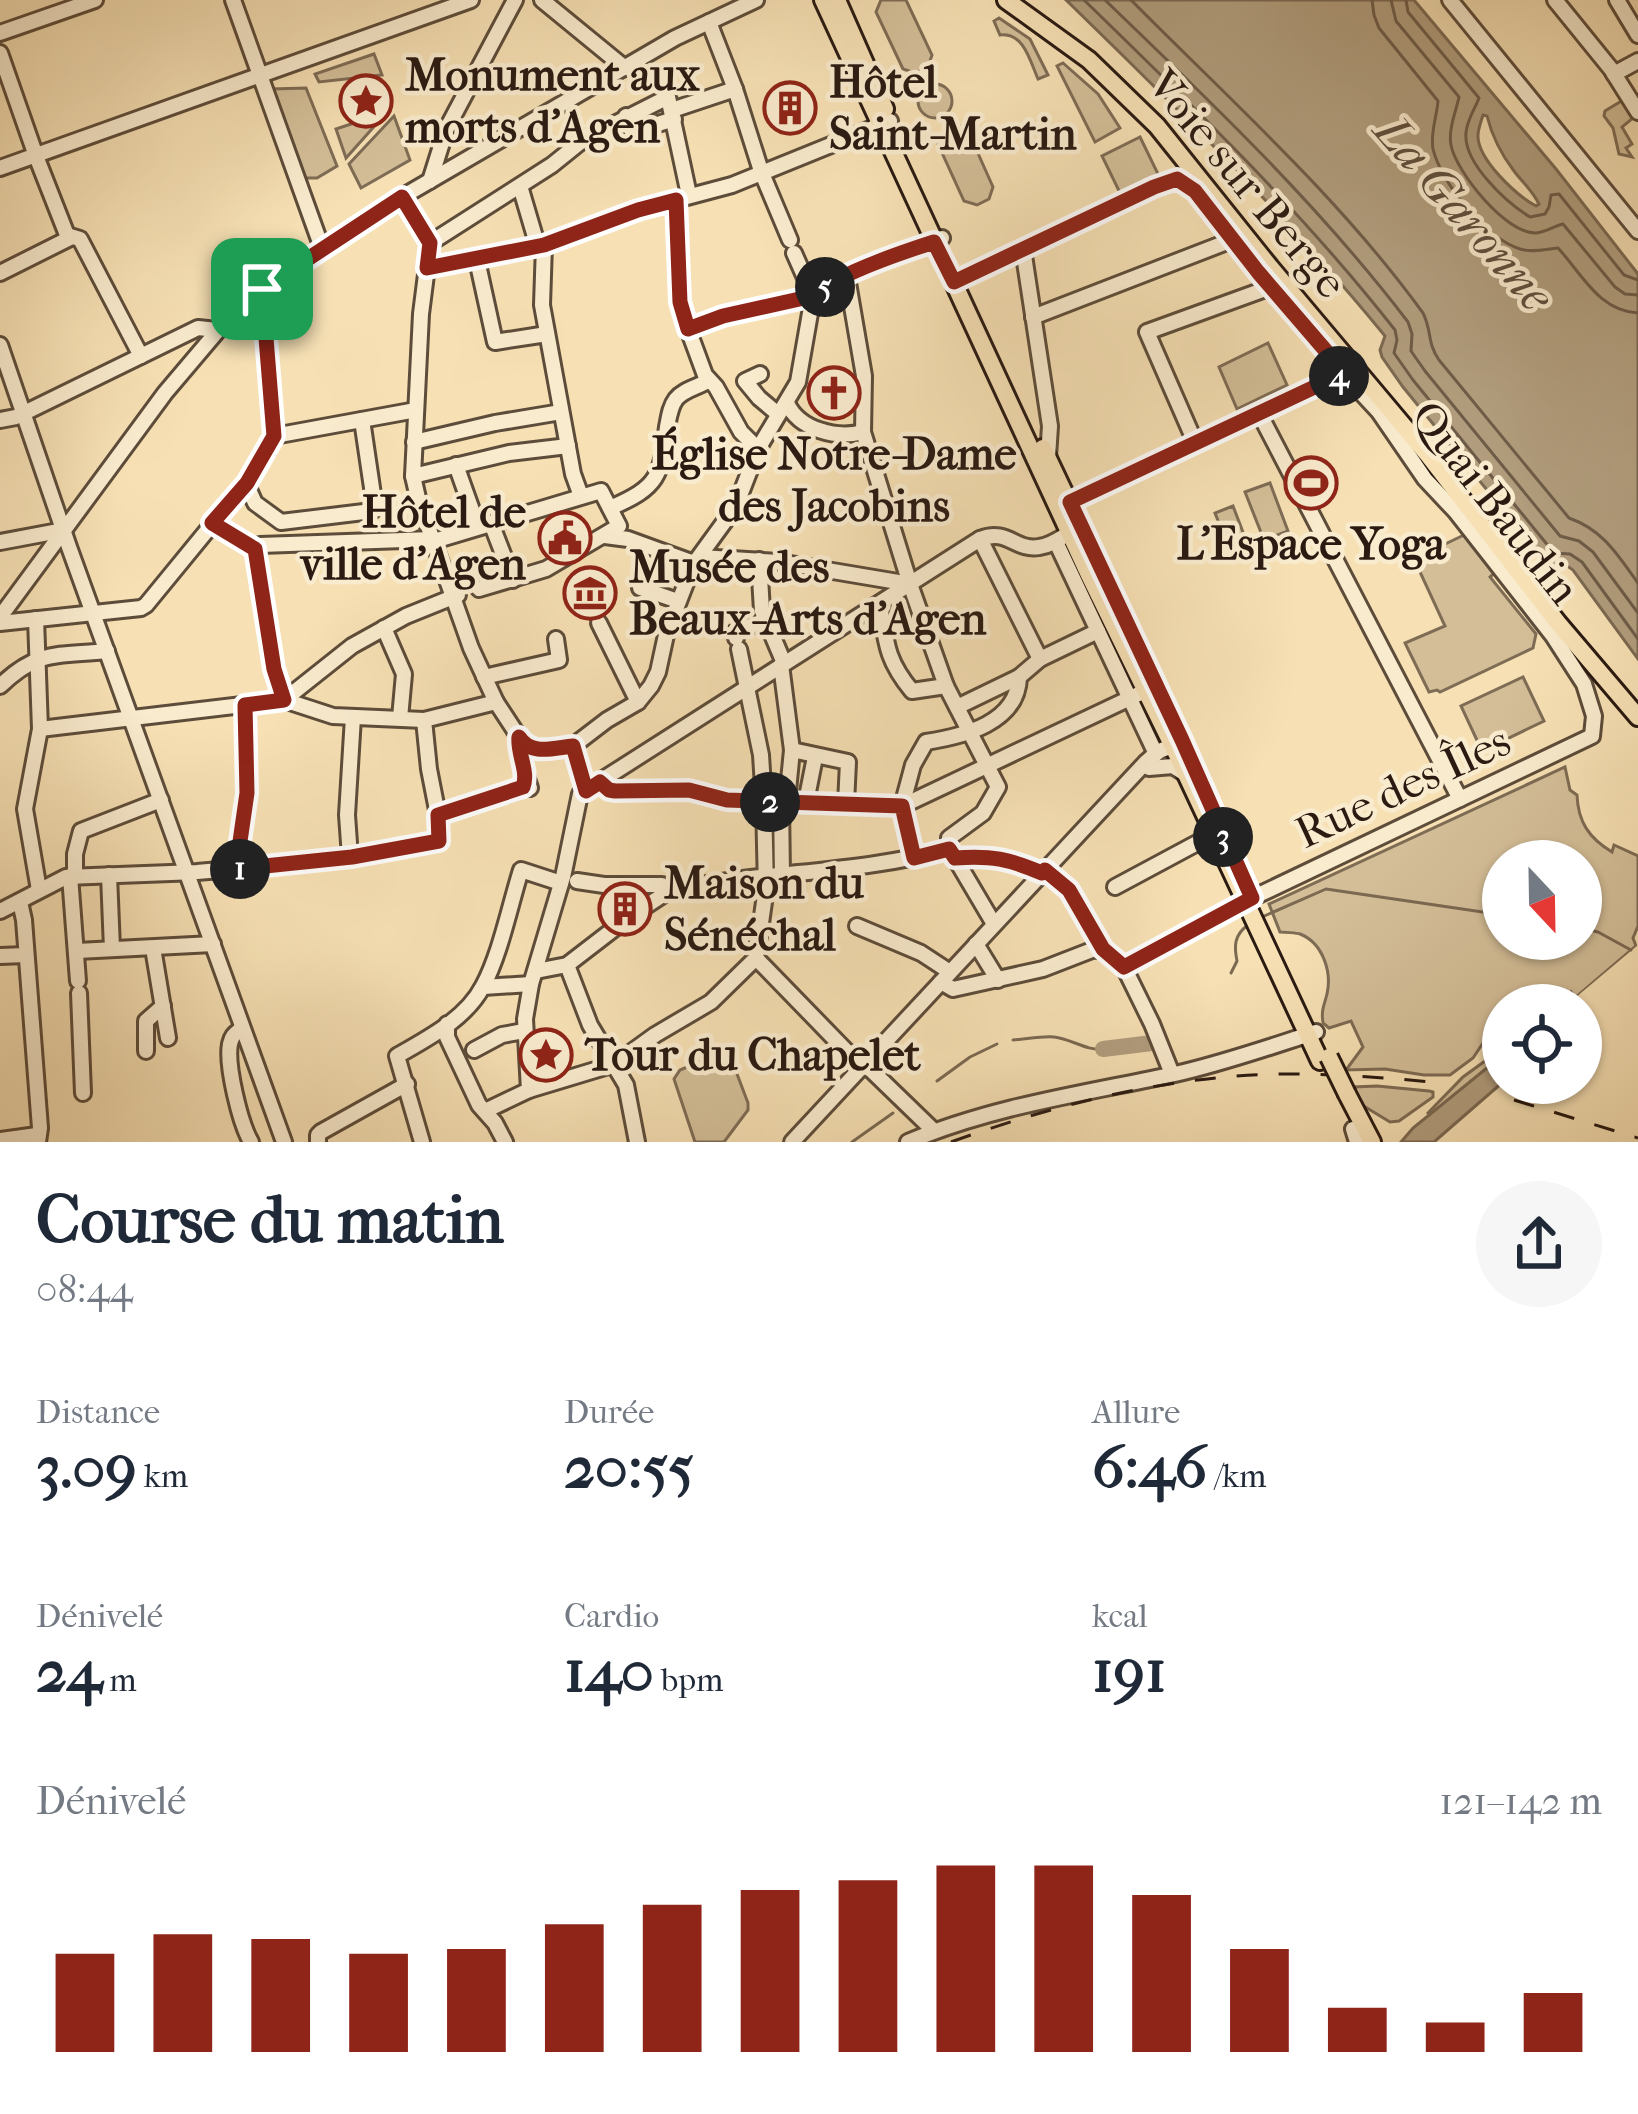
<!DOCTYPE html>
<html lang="fr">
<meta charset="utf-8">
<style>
body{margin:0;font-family:"IM FELL French Canon",serif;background:#f6f6f7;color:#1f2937;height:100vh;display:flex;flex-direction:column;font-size:45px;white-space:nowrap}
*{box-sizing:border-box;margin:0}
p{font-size:39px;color:#747a83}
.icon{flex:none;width:66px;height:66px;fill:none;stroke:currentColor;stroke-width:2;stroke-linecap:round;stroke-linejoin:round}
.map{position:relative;height:1142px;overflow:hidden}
.panel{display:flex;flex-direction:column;background:#fff;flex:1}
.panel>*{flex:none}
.needle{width:78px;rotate:158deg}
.controls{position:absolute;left:1482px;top:840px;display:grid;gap:24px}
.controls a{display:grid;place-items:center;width:120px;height:120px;border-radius:50%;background:#fff;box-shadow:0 3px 9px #0004;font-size:60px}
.pin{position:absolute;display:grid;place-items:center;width:102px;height:102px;color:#fff;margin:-51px;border-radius:24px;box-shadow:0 6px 18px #0006}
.km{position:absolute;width:60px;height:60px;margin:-30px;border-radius:50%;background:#222;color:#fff;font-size:33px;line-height:60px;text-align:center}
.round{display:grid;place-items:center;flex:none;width:126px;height:126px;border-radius:63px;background:#f6f6f7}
.headline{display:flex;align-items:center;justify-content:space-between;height:204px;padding:0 36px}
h1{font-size:66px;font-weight:700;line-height:90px}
.metrics{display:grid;grid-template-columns:repeat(3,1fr);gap:18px;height:204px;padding:12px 36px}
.metrics div{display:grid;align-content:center}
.metrics b{font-size:60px;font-weight:700}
.metrics small{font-size:33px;font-weight:400}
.metrics p{font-size:33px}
.chart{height:336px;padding:24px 36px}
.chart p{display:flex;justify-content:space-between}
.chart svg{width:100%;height:216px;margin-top:12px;stroke:#8f2418;stroke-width:6}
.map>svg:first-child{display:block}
.green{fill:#d3be98;stroke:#7e6c55;stroke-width:3;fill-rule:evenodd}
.water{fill:#b19d7d;stroke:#7b6952;stroke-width:3;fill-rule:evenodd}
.pier{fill:#f6e0b4}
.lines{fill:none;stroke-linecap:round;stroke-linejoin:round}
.shore{stroke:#6e5c48;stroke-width:3}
.stream{stroke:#7b6952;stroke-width:3}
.river{stroke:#b19d7d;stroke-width:16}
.minor-casing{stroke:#5d4c3a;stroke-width:20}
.major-casing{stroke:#2a1a12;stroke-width:22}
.minor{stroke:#f9ebce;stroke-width:14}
.major{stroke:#f6e0b4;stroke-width:16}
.rail{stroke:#2a1a12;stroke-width:3;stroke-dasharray:21 21;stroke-linecap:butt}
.major-bridge-casing{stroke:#2a1a12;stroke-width:22;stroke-linecap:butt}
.major-bridge{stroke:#f6e0b4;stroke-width:16}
.route-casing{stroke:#fff;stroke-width:24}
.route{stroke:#8f2418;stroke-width:15}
.labels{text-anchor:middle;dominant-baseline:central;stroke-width:9;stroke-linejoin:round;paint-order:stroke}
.poi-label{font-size:45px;font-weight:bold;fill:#2a1a12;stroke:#f9ebce;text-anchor:start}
.street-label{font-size:45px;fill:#2a1a12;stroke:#f9ebce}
.water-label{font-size:48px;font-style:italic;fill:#604e3d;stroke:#f9ebce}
</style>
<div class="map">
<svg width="1638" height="1142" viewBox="0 0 1638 1142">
<rect width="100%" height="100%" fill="#f6e0b4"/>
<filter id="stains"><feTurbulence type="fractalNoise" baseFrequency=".00167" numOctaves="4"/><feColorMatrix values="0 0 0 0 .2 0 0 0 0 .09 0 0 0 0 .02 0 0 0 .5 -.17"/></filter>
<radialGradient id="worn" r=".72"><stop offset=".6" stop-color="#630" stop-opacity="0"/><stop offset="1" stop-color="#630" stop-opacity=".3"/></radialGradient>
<!-- green -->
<g class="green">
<polygon points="881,0 906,0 932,55 928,67 915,73 903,69 876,12"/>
<path d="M 999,18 L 1030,39 L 1048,75 L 1038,79 C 1030,61 1024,32 1000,35 L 994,21 Z"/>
<polygon points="374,54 382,75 319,82 315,74"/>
<polygon points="1063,63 1098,94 1120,128 1095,142 1057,66"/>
<circle cx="935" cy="101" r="17"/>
<polygon points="306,88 337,166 317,178 303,178 272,89"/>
<polygon points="1623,100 1633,118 1622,127 1632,144 1626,148 1632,157 1619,154 1613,128 1604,116 1605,111"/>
<polygon points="387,112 346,158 336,129"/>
<polygon points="394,116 410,160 361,188 349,164"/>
<polygon points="960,126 968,131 993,187 989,199 977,205 964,201 938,144 943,133"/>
<polygon points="1140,137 1160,178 1122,197 1102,156"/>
<polygon points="1268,343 1287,385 1237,409 1219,367"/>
<polygon points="1270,483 1288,531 1264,540 1245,492"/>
<polygon points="1233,506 1246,540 1228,546 1215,513"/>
<polygon points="1466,534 1496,572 1490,577 1536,634 1533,648 1440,692 1437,690 1429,692 1405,643 1445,626 1414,559"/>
<polygon points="1523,677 1544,721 1482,751 1461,706"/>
<path d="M 1565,767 L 1570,790 L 1577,795 C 1578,822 1589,838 1612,852 L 1614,845 L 1638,856 L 1638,926 L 1633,938 L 1636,946 L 1575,998 L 1571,992 L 1554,1005 L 1503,1005 L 1489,1021 L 1485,1040 L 1473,1058 L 1450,1075 L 1424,1075 L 1385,1069 L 1346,1070 L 1363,1047 L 1351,1021 L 1329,1028 L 1323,1023 C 1321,1010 1324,1006 1327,994 C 1332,972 1323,943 1300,934 C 1297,933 1283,932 1280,932 L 1269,904 ZM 1503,861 L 1581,861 L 1581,939 L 1503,939 Z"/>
<polygon points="1503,1048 1503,1055 1496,1061 1430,1115 1428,1113 1463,1077"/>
<polygon points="720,1053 731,1058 748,1103 748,1110 724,1142 695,1142 674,1079 680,1070"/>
<polygon points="1377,1086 1429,1091 1433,1092 1433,1097 1399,1121 1390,1122 1362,1105 1354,1087"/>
</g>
<!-- water -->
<g class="water">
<path d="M 1066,0 L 1414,0 L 1556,169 L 1638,274 L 1638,659 L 1573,570 L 1566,565 L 1554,572 L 1403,387 L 1382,357 L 1380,350 L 1385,336 C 1287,216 1177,108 1066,0 ZM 1483,115 L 1487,116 C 1492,136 1501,154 1514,171 C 1523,183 1532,190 1539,204 L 1536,206 C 1516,195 1477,159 1478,135 C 1478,131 1482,118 1483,115 Z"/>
<polygon points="1503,1055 1503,1082 1434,1142 1401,1142 1413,1128"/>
</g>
<!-- pier -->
<polygon class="pier" points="1638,945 1638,968 1586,1012 1583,1009 1575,998"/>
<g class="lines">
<!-- shore -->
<g class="shore">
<path d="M 1084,0 C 1192,105 1301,210 1395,330 L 1397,340 L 1394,353 L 1413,380 L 1554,553 L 1570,554 L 1582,562 L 1638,639"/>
<path d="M 1105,0 C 1211,102 1319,205 1408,322 L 1412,334 L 1411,351 L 1425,371 L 1560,536 L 1579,541 L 1593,552 L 1638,613"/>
<path d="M 1131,0 C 1231,101 1339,197 1423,313 C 1432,331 1427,343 1439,360 L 1569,518 C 1603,530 1617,554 1638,583"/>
<path d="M 1372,0 L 1374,15 L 1379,28 L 1438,101 C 1437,116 1430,133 1433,149 C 1441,183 1486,238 1520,249 C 1533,253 1546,249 1558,248 C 1582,274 1599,311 1638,313"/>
<path d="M 1391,0 L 1396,21 L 1459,97 C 1456,111 1448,130 1451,145 C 1456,172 1506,234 1536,233 C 1546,232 1554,226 1563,224 L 1615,287 L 1625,294 L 1638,295"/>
<path d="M 1406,0 L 1408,12 L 1479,98 C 1475,109 1467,119 1466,133 C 1463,163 1507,203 1530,217 L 1545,214 L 1549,207 L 1551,195 L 1559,194 L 1624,275 L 1638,280"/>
</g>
<!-- stream -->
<g class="stream">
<polyline points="1262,917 1326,889 1503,915"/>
<polyline points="1581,928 1598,932 1631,950"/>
<path d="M 1231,973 L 1237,961 C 1234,946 1234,935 1248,925"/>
<path d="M 1013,1040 C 1027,1039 1041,1036 1054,1037 C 1072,1039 1086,1051 1103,1049"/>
<polyline points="937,1081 970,1057 997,1044"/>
<polyline points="852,1142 893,1113"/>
</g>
<!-- river -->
<polyline class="river" points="1103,1049 1152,1043"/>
<!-- minor casing -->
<g class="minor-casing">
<g id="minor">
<polyline points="233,0 322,248"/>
<polyline points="542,0 625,68"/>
<polyline points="1450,0 1638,231"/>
<polyline points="1555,0 1611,69 1638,112"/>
<polyline points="1617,0 1638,35"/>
<polyline points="709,22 735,89 761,171 790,240"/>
<polyline points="0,33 95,0"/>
<polyline points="0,53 36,156 67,235 80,239 141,356"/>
<polyline points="1614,74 1638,61"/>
<polyline points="672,110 735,89"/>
<polyline points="626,116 632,132 674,119"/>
<polyline points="0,168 471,0"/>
<polyline points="430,181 446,130 515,0"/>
<polyline points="520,186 538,247"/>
<polyline points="402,197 430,243 421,314 413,476 418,498 471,648 496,702"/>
<polyline points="676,200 679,295 688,329 705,375 716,387 741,432 758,449"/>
<polyline points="430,243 552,165 583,140 668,97 689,195"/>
<polyline points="544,245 542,305 573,474 581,496"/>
<polyline points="1023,249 1050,426 1048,457"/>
<polyline points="794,253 813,296"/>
<polyline points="477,260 495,342 547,334"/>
<polyline points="427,268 544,245 638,210 732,185 890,121"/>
<polyline points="0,273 72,237"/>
<polyline points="847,277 864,376 863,432 910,584 946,686 998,787 983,813 949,838 949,849"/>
<path d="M 954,282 L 1163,183 C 1177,177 1183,182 1195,191 L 1258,272 L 1332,358 L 1342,378 L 1354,385 L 1379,412 L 1425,479 L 1456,512 L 1553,636 L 1584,684 L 1594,716 L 1592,736 L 1252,898 L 1124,967"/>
<polyline points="1033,317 1232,240"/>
<path d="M 688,329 L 723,316 L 813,296 C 834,275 911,251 942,238"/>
<polyline points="0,345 69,547 284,1142"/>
<polyline points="760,374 745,381 759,398 778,414"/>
<path d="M 787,403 C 799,430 837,439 863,432"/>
<polyline points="1259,413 1460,799"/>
<polyline points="0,420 16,417 198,328 217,330"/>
<polyline points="274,436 416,410"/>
<polyline points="414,442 495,423 561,412"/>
<polyline points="1195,442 1147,332 1271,287"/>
<polyline points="456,465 478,527"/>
<polyline points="413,476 509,453 568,446"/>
<polyline points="246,483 255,503 281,522 372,511 375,508 362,420"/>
<polyline points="1062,500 1070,502 1340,375"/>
<path d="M 610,508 C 659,487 661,476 667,427 C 669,417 670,407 676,399 C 684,389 699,387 709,380"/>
<polyline points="212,523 255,549 260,545 433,539"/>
<polyline points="491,523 513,580"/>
<polyline points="605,536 628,539 694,563"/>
<polyline points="980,539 1040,659"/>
<polyline points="434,541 601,491 619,526 546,569 479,589"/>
<polyline points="0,542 64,530"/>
<polyline points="1056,542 1156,754"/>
<polyline points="255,549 274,669 284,700"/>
<polyline points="700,557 779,562 910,584"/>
<polyline points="759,560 762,611 784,663"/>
<polyline points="640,588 678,601"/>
<path d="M 880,604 C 886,642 886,660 912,691 L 946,686"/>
<polyline points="0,617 165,393 237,308 313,254 402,197 675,38 756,0"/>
<polyline points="36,619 40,729 25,809 39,890"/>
<polyline points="0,623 141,608 146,605 246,483 268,450 274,436 262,289"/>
<polyline points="599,623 638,702"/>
<polyline points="384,628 404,674 400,718"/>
<polyline points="736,638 735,632 766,620"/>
<polyline points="781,665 792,750 787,801"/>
<polyline points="484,677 559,660 556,639"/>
<path d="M 0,686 C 38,649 58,656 107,651"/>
<polyline points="284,700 352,646 406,616 458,595"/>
<polyline points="957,707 1019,677 1040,659 1098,631"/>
<polyline points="40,729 284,700 333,716 424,720"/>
<path d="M 519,737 C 531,756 553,748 573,746"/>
<polyline points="573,746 607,720 638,702 651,686 658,672 666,635 693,565 736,506 758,449 798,382 813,296"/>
<polyline points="573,746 586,791"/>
<polyline points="792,750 848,762 846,804"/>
<polyline points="1149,768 1173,766 1187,775"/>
<polyline points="526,779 523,787 517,791 438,815 429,769 424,720 496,702 519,737 519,754 530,788"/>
<polyline points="600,782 606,788 615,791 689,791 727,800 902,806 1145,691"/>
<polyline points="781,802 782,876"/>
<polyline points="806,802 815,757"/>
<polyline points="952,853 994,924"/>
<polyline points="350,857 347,815 353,717"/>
<path d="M 914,858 L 902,806 L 913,765 L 926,742 C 964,736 1018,723 1019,677"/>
<path d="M 955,858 C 991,855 1009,859 1042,873"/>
<polyline points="237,869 246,793 245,705"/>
<polyline points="1045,870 1069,890 1103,949 1124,967"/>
<polyline points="109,875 112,949"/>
<polyline points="70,876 78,981"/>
<polyline points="75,876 75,854 81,831 161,800"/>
<path d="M 577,881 L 604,885 L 662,885 L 669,891 C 762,871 857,874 949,849"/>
<polyline points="1115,887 1212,835"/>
<polyline points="20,902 24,920 40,1128 38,1142"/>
<polyline points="0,911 66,877 197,872 312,862 434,843 440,839 438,815"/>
<polyline points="857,926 921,953 950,972"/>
<polyline points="976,944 998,980"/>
<polyline points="153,948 168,1038"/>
<polyline points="77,951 213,944"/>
<polyline points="0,956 26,955"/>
<polyline points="756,958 857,1062 871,1070 934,1131"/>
<polyline points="567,965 590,1025 626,1085 637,1142"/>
<polyline points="1124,967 1152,1024 1172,1074"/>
<polyline points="536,971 567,965 628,918 669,891"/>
<polyline points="941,982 953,989 1043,969 1092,950 1103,949"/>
<polyline points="483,987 531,984"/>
<polyline points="79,993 83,1093"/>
<polyline points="447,1024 447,1037 479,1105 495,1123 505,1142"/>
<path d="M 242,1028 C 235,1034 232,1035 230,1044 C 226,1065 240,1123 251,1142"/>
<polyline points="474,1050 502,1035 524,1031"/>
<polyline points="146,1051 146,1021 163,1006"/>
<path d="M 529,1090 L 525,1019 L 531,984 L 563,877 L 580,794 L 980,539 C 1008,528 1015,551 1039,547 C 1054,545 1064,535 1076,529"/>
<polyline points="485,1111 529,1090 615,1064 655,1035 711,1002 756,958 766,888 764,802 761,755 739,649"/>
<polyline points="1353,1129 1357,1142"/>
<polyline points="0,1140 37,1135"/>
<polyline points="318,1142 318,1135 321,1132 407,1084"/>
<path d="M 422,1142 L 397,1056 C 428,1038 466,1019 483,986 C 500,955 510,905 521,870 L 561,883"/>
<path d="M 792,1142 L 1146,762 C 1155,754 1164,745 1178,748 L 1196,772"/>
<path d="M 908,1142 C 993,1106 1086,1093 1175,1074 C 1224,1063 1269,1047 1316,1032"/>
</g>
</g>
<!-- major casing -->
<g class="major-casing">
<g id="major">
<polyline points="823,0 1089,575 1178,757 1320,1061"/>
<polyline points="837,0 885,109"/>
<polyline points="1006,0 1089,60 1157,126 1270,267 1428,455 1558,623 1638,717"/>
<polyline points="1043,448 1186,750"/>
<polyline points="1347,1094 1372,1142"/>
</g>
</g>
<!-- minor -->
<use href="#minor" class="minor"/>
<!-- major -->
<use href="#major" class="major"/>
<!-- rail -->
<g class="rail">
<polyline points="1514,1100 1638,1138"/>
<path d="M 951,1142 C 1062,1102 1184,1072 1303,1074 C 1346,1075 1389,1078 1432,1082"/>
</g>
<!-- major-bridge casing -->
<g class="major-bridge-casing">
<polyline id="major-bridge" points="1329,1057 1347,1094"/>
</g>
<!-- major-bridge -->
<use href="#major-bridge" class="major-bridge"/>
</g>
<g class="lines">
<!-- route casing -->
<g class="route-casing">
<path id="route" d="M 1177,179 L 1195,191 L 1258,272 L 1332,358 L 1340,375 L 1070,502 L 1182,740 L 1252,898 L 1124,967 L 1103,949 L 1069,890 L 1045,870 L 1042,873 C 1009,859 991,855 955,858 L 949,849 L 914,858 L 902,806 L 727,800 L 689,790 L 615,791 L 609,790 L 600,782 L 586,791 L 573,746 C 553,748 531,756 519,737 C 517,754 529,771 523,787 L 438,815 L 439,841 L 352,857 L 236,869 L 247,793 L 245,705 L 284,700 L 274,669 L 255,549 L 212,523 L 247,483 L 274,436 L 262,289 L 402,197 L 430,243 L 427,268 L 544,245 L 638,210 L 676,200 L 680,302 L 688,329 L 723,316 L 813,296 C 835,275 903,252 934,242 L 954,282 L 1154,187 Z"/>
</g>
<!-- route -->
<use href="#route" class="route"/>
</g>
<!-- icons -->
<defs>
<g id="sight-ring" transform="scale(2.7)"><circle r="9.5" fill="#f9ebce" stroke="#8f2418" stroke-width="1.5"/><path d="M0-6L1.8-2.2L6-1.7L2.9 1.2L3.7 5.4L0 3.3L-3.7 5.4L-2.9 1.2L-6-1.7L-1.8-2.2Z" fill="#8f2418"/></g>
<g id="building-ring" transform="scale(2.7)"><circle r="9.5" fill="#f9ebce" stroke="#8f2418" stroke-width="1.5"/><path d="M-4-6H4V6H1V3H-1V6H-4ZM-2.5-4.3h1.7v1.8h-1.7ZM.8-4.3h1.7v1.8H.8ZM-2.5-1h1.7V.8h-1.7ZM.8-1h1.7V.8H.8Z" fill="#8f2418"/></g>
<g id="church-ring" transform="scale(2.7)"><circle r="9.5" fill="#f9ebce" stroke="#8f2418" stroke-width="1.5"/><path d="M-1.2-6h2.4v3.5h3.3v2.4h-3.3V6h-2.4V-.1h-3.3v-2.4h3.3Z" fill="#8f2418"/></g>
<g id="stadium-ring" transform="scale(2.7)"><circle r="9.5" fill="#f9ebce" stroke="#8f2418" stroke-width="1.5"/><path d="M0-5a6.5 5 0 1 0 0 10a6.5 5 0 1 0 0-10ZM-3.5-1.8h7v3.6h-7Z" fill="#8f2418"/></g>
<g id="civic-ring" transform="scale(2.7)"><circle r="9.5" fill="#f9ebce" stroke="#8f2418" stroke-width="1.5"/><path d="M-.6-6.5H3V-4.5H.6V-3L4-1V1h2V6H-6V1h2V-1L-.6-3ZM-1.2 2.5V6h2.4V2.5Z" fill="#8f2418"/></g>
<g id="museum-ring" transform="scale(2.7)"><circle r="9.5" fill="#f9ebce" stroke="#8f2418" stroke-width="1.5"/><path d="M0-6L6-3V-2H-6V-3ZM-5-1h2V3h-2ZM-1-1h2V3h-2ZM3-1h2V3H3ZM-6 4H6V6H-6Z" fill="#8f2418"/></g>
</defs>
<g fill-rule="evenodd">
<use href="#sight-ring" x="366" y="101"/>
<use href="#building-ring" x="790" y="108"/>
<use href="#church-ring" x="834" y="393"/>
<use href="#stadium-ring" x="1311" y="483"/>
<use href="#civic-ring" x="565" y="538"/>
<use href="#museum-ring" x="590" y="593"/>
<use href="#building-ring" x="625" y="909"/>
<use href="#sight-ring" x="546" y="1055"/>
</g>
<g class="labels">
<!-- poi labels -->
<g class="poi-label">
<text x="405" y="75">Monument aux<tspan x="405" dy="52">morts d'Agen</tspan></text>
<text x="829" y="82">Hôtel<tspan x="829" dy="52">Saint-Martin</tspan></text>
<text x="834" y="454" text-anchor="middle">Église Notre-Dame<tspan x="834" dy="52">des Jacobins</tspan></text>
<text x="526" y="512" text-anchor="end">Hôtel de<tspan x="526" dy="52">ville d'Agen</tspan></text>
<text x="1311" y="544" text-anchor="middle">L'Espace Yoga</text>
<text x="629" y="567">Musée des<tspan x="629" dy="52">Beaux-Arts d'Agen</tspan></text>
<text x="664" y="883">Maison du<tspan x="664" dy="52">Sénéchal</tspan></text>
<text x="585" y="1055">Tour du Chapelet</text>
</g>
<!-- street labels -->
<g class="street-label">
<text transform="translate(1247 184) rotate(50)">Voie sur Berge</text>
<text transform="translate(1495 503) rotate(52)">Quai Baudin</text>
<text transform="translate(1403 787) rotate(-25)">Rue des Îles</text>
</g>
<!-- water labels -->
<g class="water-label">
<text transform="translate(1464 213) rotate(49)">La Garonne</text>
</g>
</g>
<rect width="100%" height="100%" filter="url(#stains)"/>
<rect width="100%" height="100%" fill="url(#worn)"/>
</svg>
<div class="controls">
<a><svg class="needle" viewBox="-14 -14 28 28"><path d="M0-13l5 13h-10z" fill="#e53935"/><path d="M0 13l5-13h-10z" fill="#747a83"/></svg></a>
<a><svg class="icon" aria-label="locate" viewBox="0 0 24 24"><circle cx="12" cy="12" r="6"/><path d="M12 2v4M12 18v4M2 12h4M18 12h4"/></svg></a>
</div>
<div class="pin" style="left:262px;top:289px;background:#1e9e55"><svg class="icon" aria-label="arrive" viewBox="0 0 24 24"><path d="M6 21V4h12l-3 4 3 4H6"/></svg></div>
<b class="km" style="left:240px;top:869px">1</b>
<b class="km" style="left:770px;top:802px">2</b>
<b class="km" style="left:1223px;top:837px">3</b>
<b class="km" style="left:1339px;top:376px">4</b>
<b class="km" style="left:825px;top:287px">5</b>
</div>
<section class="panel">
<div class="headline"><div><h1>Course du matin</h1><p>08:44</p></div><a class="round"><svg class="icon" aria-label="share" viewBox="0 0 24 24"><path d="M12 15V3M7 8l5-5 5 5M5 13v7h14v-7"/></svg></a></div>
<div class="metrics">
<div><p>Distance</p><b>3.09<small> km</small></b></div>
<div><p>Durée</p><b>20:55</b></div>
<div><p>Allure</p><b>6:46<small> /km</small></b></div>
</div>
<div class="metrics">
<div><p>Dénivelé</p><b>24<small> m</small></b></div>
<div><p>Cardio</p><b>140<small> bpm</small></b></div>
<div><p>kcal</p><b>191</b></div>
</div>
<div class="chart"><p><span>Dénivelé</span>121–142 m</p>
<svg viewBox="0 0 160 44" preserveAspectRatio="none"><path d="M5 44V24M15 44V20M25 44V21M35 44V24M45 44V23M55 44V18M65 44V14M75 44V11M85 44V9M95 44V6M105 44V6M115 44V12M125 44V23M135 44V35M145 44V38M155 44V32"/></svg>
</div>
</section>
